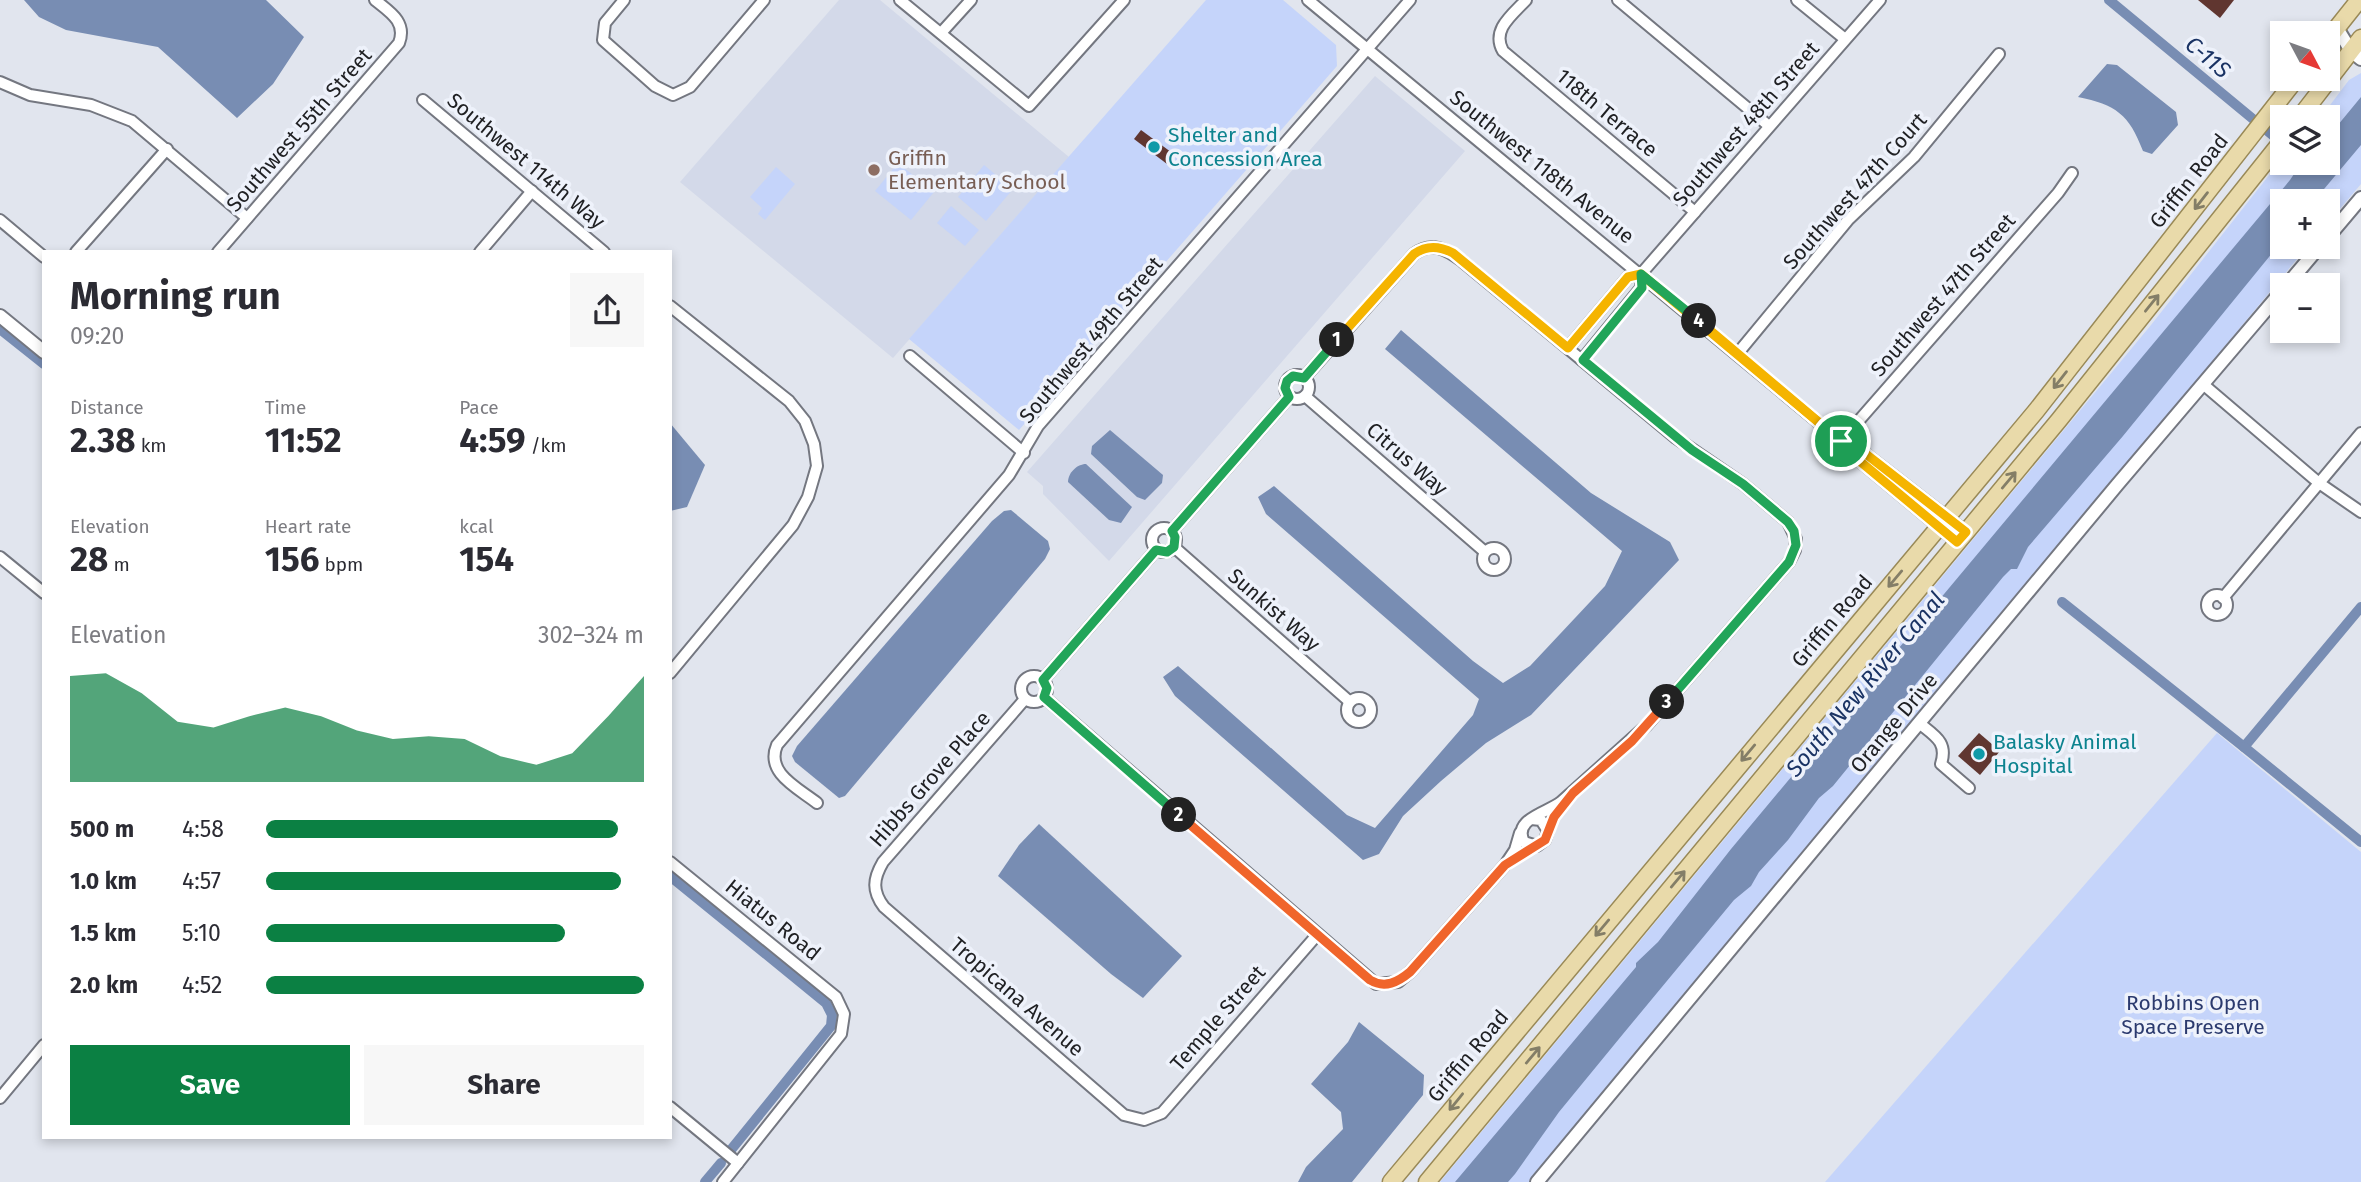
<!DOCTYPE html>
<meta charset="utf-8">
<style>
body{margin:0;font-family:"Fira Sans",sans-serif;background:#f7f7f7;color:#2b2b33;height:100vh;display:flex;flex-direction:column;font-size:26px;white-space:nowrap}
*{box-sizing:border-box;margin:0}
p{font-size:23px;color:#7c7c81}
.icon{flex:none;width:38px;height:38px;fill:none;stroke:currentColor;stroke-width:2;stroke-linecap:round;stroke-linejoin:round}
.map{position:relative;flex:1;overflow:hidden}
.drawer{position:absolute;left:42px;top:250px;width:630px;height:889px;display:flex;flex-direction:column;background:#fff;border-radius:0px;box-shadow:0 4px 10px #0003}
.drawer>*{flex:none}
.needle{width:46px;rotate:131deg}
.tools{position:absolute;left:2270px;top:21px;display:grid;gap:14px}
.tools a{display:grid;place-items:center;width:70px;height:70px;border-radius:0px;background:#fff;box-shadow:0 4px 10px #0003;font-size:35px}
.pin{position:absolute;display:grid;place-items:center;width:60px;height:60px;color:#fff;margin:-30px;border:4px solid #fff;border-radius:50%;box-shadow:0 2px 7px #0007}
.km{position:absolute;width:35px;height:35px;margin:-18px;border-radius:50%;background:#222;color:#fff;font-size:19px;line-height:35px;text-align:center}
.round{display:grid;place-items:center;flex:none;width:74px;height:74px;border-radius:0px;background:#f7f7f7}
.summary{display:flex;align-items:center;justify-content:space-between;height:119px;padding:0 28px}
h1{font-size:38px;font-weight:700;line-height:52px}
.metrics{display:grid;grid-template-columns:repeat(3,1fr);gap:10px;height:119px;padding:7px 28px}
.metrics div{display:grid;align-content:center}
.metrics b{font-size:35px;font-weight:700}
.metrics small{font-size:19px;font-weight:400}
.metrics p{font-size:19px}
.chart{height:196px;padding:14px 28px}
.chart p{display:flex;justify-content:space-between}
.chart svg{width:100%;height:126px;margin-top:7px;fill:#0b8043;opacity:.7}
.button{display:flex;gap:14px;margin-top:auto;padding:14px 28px}
.button a{flex:1;height:80px;border-radius:0px;background:#0b8043;color:#fff;font-size:28px;font-weight:700;line-height:80px;text-align:center}
.button a+a{background:#f7f7f7;color:#2b2b33}
ul{padding:0 28px;list-style:none;font-size:23px}
li{display:grid;grid-template-columns:112px 84px 1fr;align-items:center;height:52px}
li i{height:18px;border-radius:9px;background:#0b8043}
.map>svg:first-child{display:block}
.built{fill:#d3d9e9}
.green{fill:#c5d4fa}
.water{fill:#788db3}
.lines{fill:none;stroke-linecap:round;stroke-linejoin:round}
.canal{stroke:#788db3;stroke-width:10}
.building{fill:#603630}
.minor-casing{stroke:#747780;stroke-width:14}
.tertiary-casing{stroke:#747780;stroke-width:16}
.primary-casing{stroke:#998957;stroke-width:19}
.minor{stroke:#fff;stroke-width:10}
.tertiary{stroke:#fff;stroke-width:12}
.primary{stroke:#e9daaa;stroke-width:16}
.oneway{stroke:#847e67}
.split-1-casing{stroke:#fff;stroke-width:14}
.split-2-casing{stroke:#fff;stroke-width:14}
.split-3-casing{stroke:#fff;stroke-width:14}
.split-4-casing{stroke:#fff;stroke-width:14}
.split-5-casing{stroke:#fff;stroke-width:14}
.split-1{stroke:#f5b400;stroke-width:9}
.split-2{stroke:#22a559;stroke-width:9}
.split-3{stroke:#f0652b;stroke-width:9}
.split-4{stroke:#22a559;stroke-width:9}
.split-5{stroke:#f5b400;stroke-width:9}
.culture-dot{fill:#0f9aa8;stroke:#eef2fb;stroke-width:2.5}
.education-dot{fill:#8d6e63;stroke:#eef2fb;stroke-width:2.5}
.labels{text-anchor:middle;dominant-baseline:central;stroke-width:7;stroke-linejoin:round;paint-order:stroke}
.street-label{font-size:21px;fill:#202124;stroke:#eef2fb}
.culture-label{font-size:21px;fill:#0d838f;stroke:#eef2fb;text-anchor:start}
.education-label{font-size:21px;fill:#785e54;stroke:#eef2fb;text-anchor:start}
.park-label{font-size:21px;fill:#2b3a6e;stroke:#eef2fb}
.water-label{font-size:23px;font-style:italic;fill:#1a3364;stroke:#eef2fb}
</style>
<div class="map">
<svg width="2361" height="1182" viewBox="0 0 2361 1182">
<rect width="100%" height="100%" fill="#e1e5ee"/>
<!-- built -->
<g class="built">
<polygon points="839,0 880,0 1069,157 893,358 680,182"/>
<polygon points="1375,76 1465,151 1109,561 1043,494 1043,486 1027,472"/>
</g>
<!-- green -->
<g class="green">
<polygon points="1206,0 1283,0 1336,45 1337,66 1019,430 909,339"/>
<polygon points="2361,73 2361,184 2328,223 2328,201 2282,201 2282,247 2307,247 1532,1182 1440,1182 2151,325 2270,174 2282,160 2282,163 2328,163 2328,117 2321,117 2349,80"/>
<polygon points="898,163 934,192 911,220 875,191"/>
<polygon points="984,165 1013,189 986,221 958,197"/>
<polygon points="776,167 795,184 765,220 758,214 762,208 750,197"/>
<polygon points="951,206 979,230 965,246 937,223"/>
<polygon points="2217,733 2361,852 2361,1182 1825,1182"/>
</g>
<!-- water -->
<g class="water">
<polygon points="24,0 266,0 304,37 273,84 237,118 158,47 66,30 39,17"/>
<path d="M 2107,64 L 2117,65 L 2176,112 L 2178,125 L 2152,154 L 2143,151 C 2129,114 2116,105 2078,97 Z"/>
<polygon points="2361,97 2361,145 2314,201 2282,201 2282,241 2123,436 2028,547 2017,569 2011,569 2003,577 1833,786 1819,798 1788,840 1759,872 1751,886 1734,900 1623,1034 1559,1112 1515,1174 1508,1182 1455,1182 1636,967 1636,963 1658,942 1731,849 2290,180 2294,174 2287,169 2291,163 2328,163 2328,137"/>
<polygon points="1401,330 1591,493 1670,542 1679,560 1531,715 1486,743 1441,781 1403,816 1379,854 1363,860 1175,696 1163,677 1178,666 1347,815 1375,828 1473,715 1479,699 1266,514 1258,497 1274,486 1473,661 1503,683 1530,666 1605,586 1622,551 1385,349"/>
<polygon points="670,423 705,465 687,507 670,511"/>
<polygon points="1110,430 1163,475 1162,483 1145,500 1137,497 1091,454 1092,446"/>
<path d="M 1086,464 L 1132,507 L 1121,523 L 1109,520 L 1068,482 C 1068,473 1077,464 1086,464 Z"/>
<polygon points="1011,510 1048,541 1050,549 1045,559 845,796 839,798 795,762 792,756 797,746 992,521 1004,511"/>
<polygon points="1039,824 1182,956 1143,998 1111,974 998,876 1019,845"/>
<polygon points="1359,1022 1424,1075 1423,1095 1352,1182 1298,1182 1306,1167 1343,1129 1341,1112 1311,1084 1348,1042"/>
</g>
<g class="lines">
<!-- canal -->
<g class="canal">
<polyline points="2109,0 2282,143"/>
<polyline points="0,329 44,364"/>
<polyline points="2062,602 2244,747 2361,607"/>
<polyline points="2244,747 2361,842"/>
<polyline points="670,876 826,1003 832,1015 831,1026 730,1151"/>
<polyline points="705,1182 721,1163"/>
</g>
</g>
<!-- building -->
<g class="building">
<polygon points="2198,0 2234,0 2220,18"/>
<polygon points="1141,130 1175,155 1167,164 1134,139"/>
<polygon points="1979,733 2000,751 1980,775 1958,756"/>
</g>
<g class="lines">
<!-- minor casing -->
<g class="minor-casing">
<g id="minor">
<polyline points="624,0 605,23 603,40 655,86 673,95 690,87 764,0"/>
<polyline points="900,0 1029,106 1124,0"/>
<polyline points="1308,0 1841,441 1856,458 1957,542"/>
<path d="M 1526,0 C 1512,15 1491,30 1503,51 L 1695,212"/>
<polyline points="1618,0 1769,126"/>
<polyline points="1797,0 1845,39"/>
<polyline points="941,33 971,0"/>
<polyline points="0,82 30,95 91,105 132,121 247,218"/>
<polyline points="423,100 604,252"/>
<polyline points="0,220 44,257"/>
<polyline points="76,252 167,149"/>
<path d="M 218,252 L 399,43 C 407,22 390,12 375,0"/>
<polyline points="480,252 532,191"/>
<polyline points="670,306 789,401 805,421 814,444 817,466 808,497 793,525 670,673"/>
<polyline points="1568,348 1628,277 1641,274 1880,0"/>
<polyline points="1738,353 1848,220 1914,157 1999,54"/>
<polyline points="910,356 1024,453"/>
<polyline points="1582,360 1641,288 1641,274"/>
<circle cx="1297" cy="387" r="12"/>
<path d="M 1304,378 L 1414,254 C 1432,241 1446,249 1462,261 L 1676,438 L 1743,484 L 1788,522 L 1796,539 L 1795,550 L 1789,562 L 1647,725 L 1561,802 C 1547,813 1512,819 1524,842 L 1537,846 L 1545,840 L 1548,831 L 1541,820 L 1531,819"/>
<polyline points="2204,385 2319,483 2361,512"/>
<polyline points="1305,396 1485,552"/>
<polyline points="1841,441 2058,193 2072,173"/>
<polyline points="1847,447 1862,451 1966,532"/>
<circle cx="1164" cy="540" r="12"/>
<polyline points="1172,531 1289,397"/>
<polyline points="1174,547 1350,702"/>
<circle cx="1494" cy="559" r="11"/>
<polyline points="0,557 44,593"/>
<circle cx="2217" cy="605" r="10"/>
<polyline points="2223,598 2361,433"/>
<circle cx="1034" cy="689" r="13"/>
<polyline points="1043,680 1156,550"/>
<polyline points="1044,697 1376,984 1398,982 1410,972 1505,865 1515,850 1520,833"/>
<circle cx="1359" cy="710" r="12"/>
<path d="M 1025,699 L 883,862 C 873,879 872,891 884,907 L 1124,1115 L 1144,1120 L 1162,1113 L 1317,935"/>
<path d="M 1919,723 C 1935,736 1948,742 1941,764 L 1969,788"/>
<path d="M 817,803 C 798,788 765,773 777,745 L 1009,475 L 1038,426 L 1410,0"/>
<polyline points="670,862 836,997 844,1014 841,1034 723,1182"/>
<polyline points="0,1098 44,1045"/>
<polyline points="670,1107 738,1163"/>
</g>
</g>
<!-- tertiary casing -->
<g class="tertiary-casing">
<g id="tertiary">
<polyline points="2337,28 2351,51 2361,59"/>
<polyline points="2328,237 2361,198"/>
<polyline points="2287,285 2319,247"/>
<polyline points="0,316 44,352"/>
<polyline points="1537,1182 2117,485 2282,291"/>
</g>
</g>
<!-- primary casing -->
<g class="primary-casing">
<g id="primary">
<polyline points="2328,39 2359,0"/>
<polyline points="2300,117 2361,38"/>
<polyline points="1391,1182 2036,411 2296,79"/>
<polyline points="1427,1182 2059,420 2282,141"/>
</g>
</g>
<!-- minor -->
<use href="#minor" class="minor"/>
<!-- tertiary -->
<use href="#tertiary" class="tertiary"/>
<!-- primary -->
<use href="#primary" class="primary"/>
</g>
<!-- one-way arrows -->
<defs><path id="oneway-shaft" d="M-6 0H5M1.5-3L5.5 0L1.5 3" fill="none" stroke-width="1.6" stroke-linecap="round" stroke-linejoin="round" transform="scale(1.75)"/></defs>
<g class="oneway">
<use href="#oneway-shaft" transform="translate(2201 201) rotate(128)"/>
<use href="#oneway-shaft" transform="translate(2152 303) rotate(-51)"/>
<use href="#oneway-shaft" transform="translate(2060 380) rotate(128)"/>
<use href="#oneway-shaft" transform="translate(2009 480) rotate(-50)"/>
<use href="#oneway-shaft" transform="translate(1895 579) rotate(130)"/>
<use href="#oneway-shaft" transform="translate(1748 753) rotate(130)"/>
<use href="#oneway-shaft" transform="translate(1678 879) rotate(-50)"/>
<use href="#oneway-shaft" transform="translate(1602 928) rotate(130)"/>
<use href="#oneway-shaft" transform="translate(1533 1055) rotate(-50)"/>
<use href="#oneway-shaft" transform="translate(1456 1102) rotate(129)"/>
</g>
<g class="lines">
<!-- split-1 casing -->
<g class="split-1-casing">
<path id="split-1" d="M 1337,340 L 1414,254 C 1427,245 1439,246 1453,253 L 1568,348 L 1628,277 L 1641,274 L 1841,441"/>
</g>
<!-- split-2 casing -->
<g class="split-2-casing">
<polyline id="split-2" points="1179,815 1044,697 1047,688 1043,680 1156,550 1167,552 1174,547 1175,537 1172,531 1289,397 1285,388 1287,381 1293,376 1304,378 1337,340"/>
</g>
<!-- split-3 casing -->
<g class="split-3-casing">
<path id="split-3" d="M 1179,815 L 1370,980 C 1385,989 1398,982 1410,972 L 1505,865 L 1545,840 L 1554,817 L 1573,793 L 1632,741 L 1667,702"/>
</g>
<!-- split-4 casing -->
<g class="split-4-casing">
<polyline id="split-4" points="1667,702 1789,562 1796,545 1794,531 1788,522 1743,484 1692,450 1583,360 1642,288 1641,274 1699,321"/>
</g>
<!-- split-5 casing -->
<g class="split-5-casing">
<polyline id="split-5" points="1699,321 1841,441 1856,458 1957,542 1966,532 1862,451 1847,447 1841,441"/>
</g>
<!-- split-1 -->
<use href="#split-1" class="split-1"/>
<!-- split-2 -->
<use href="#split-2" class="split-2"/>
<!-- split-3 -->
<use href="#split-3" class="split-3"/>
<!-- split-4 -->
<use href="#split-4" class="split-4"/>
<!-- split-5 -->
<use href="#split-5" class="split-5"/>
</g>
<!-- markers -->
<g class="culture-dot">
<circle cx="1154" cy="147" r="7"/>
<circle cx="1979" cy="754" r="7"/>
</g>
<circle class="education-dot" cx="874" cy="170" r="7"/>
<g class="labels">
<!-- street labels -->
<g class="street-label">
<text transform="translate(1607 113) rotate(40)">118th Terrace</text>
<text transform="translate(1746 124) rotate(-49)">Southwest 48th Street</text>
<text transform="translate(299 130) rotate(-49)">Southwest 55th Street</text>
<text transform="translate(526 161) rotate(40)">Southwest 114th Way</text>
<text transform="translate(1542 167) rotate(39)">Southwest 118th Avenue</text>
<text transform="translate(2189 181) rotate(-52)">Griffin Road</text>
<text transform="translate(1855 191) rotate(-48)">Southwest 47th Court</text>
<text transform="translate(1943 295) rotate(-49)">Southwest 47th Street</text>
<text transform="translate(1091 340) rotate(-50)">Southwest 49th Street</text>
<text transform="translate(1407 459) rotate(41)">Citrus Way</text>
<text transform="translate(1274 610) rotate(41)">Sunkist Way</text>
<text transform="translate(1832 621) rotate(-50)">Griffin Road</text>
<text transform="translate(1894 723) rotate(-50)">Orange Drive</text>
<text transform="translate(930 779) rotate(-49)">Hibbs Grove Place</text>
<text transform="translate(773 920) rotate(39)">Hiatus Road</text>
<text transform="translate(1017 997) rotate(41)">Tropicana Avenue</text>
<text transform="translate(1218 1018) rotate(-49)">Temple Street</text>
<text transform="translate(1468 1056) rotate(-50)">Griffin Road</text>
</g>
<!-- culture labels -->
<g class="culture-label">
<text x="1168" y="135">Shelter and<tspan x="1168" dy="24">Concession Area</tspan></text>
<text x="1993" y="742">Balasky Animal<tspan x="1993" dy="24">Hospital</tspan></text>
</g>
<!-- education labels -->
<g class="education-label">
<text x="888" y="158">Griffin<tspan x="888" dy="24">Elementary School</tspan></text>
</g>
<!-- park labels -->
<g class="park-label">
<text x="2193" y="1003">Robbins Open<tspan x="2193" dy="24">Space Preserve</tspan></text>
</g>
<!-- water labels -->
<g class="water-label">
<text transform="translate(2208 57) rotate(40)">C-11S</text>
<text transform="translate(1865 684) rotate(-50)">South New River Canal</text>
</g>
</g>
</svg>
<div class="tools">
<a><svg class="needle" viewBox="-14 -14 28 28"><path d="M0-13l5 13h-10z" fill="#e53935"/><path d="M0 13l5-13h-10z" fill="#7c7c81"/></svg></a>
<a><svg class="icon" aria-label="layers" viewBox="0 0 24 24"><path d="M12 4l9 5-9 5-9-5zM3 14l9 5 9-5"/></svg></a>
<a>+</a>
<a>−</a>
</div>
<div class="pin" style="left:1841px;top:441px;background:#1e9e55"><svg class="icon" aria-label="arrive" viewBox="0 0 24 24"><path d="M6 21V4h12l-3 4 3 4H6"/></svg></div>
<b class="km" style="left:1337px;top:340px">1</b>
<b class="km" style="left:1179px;top:815px">2</b>
<b class="km" style="left:1667px;top:702px">3</b>
<b class="km" style="left:1699px;top:321px">4</b>
<section class="drawer">
<div class="summary"><div><h1>Morning run</h1><p>09:20</p></div><a class="round"><svg class="icon" aria-label="share" viewBox="0 0 24 24"><path d="M12 15V3M7 8l5-5 5 5M5 13v7h14v-7"/></svg></a></div>
<div class="metrics">
<div><p>Distance</p><b>2.38<small> km</small></b></div>
<div><p>Time</p><b>11:52</b></div>
<div><p>Pace</p><b>4:59<small> /km</small></b></div>
</div>
<div class="metrics">
<div><p>Elevation</p><b>28<small> m</small></b></div>
<div><p>Heart rate</p><b>156<small> bpm</small></b></div>
<div><p>kcal</p><b>154</b></div>
</div>
<div class="chart"><p><span>Elevation</span>302–324 m</p>
<svg viewBox="0 0 160 44" preserveAspectRatio="none"><path d="M0 44V7L10 6L20 13L30 23L40 25L50 21L60 18L70 21L80 26L90 29L100 28L110 29L120 35L130 38L140 34L150 21L160 7V44z"/></svg>
</div>
<ul>
<li><b>500 m</b>4:58<i style="width:93%"></i></li>
<li><b>1.0 km</b>4:57<i style="width:94%"></i></li>
<li><b>1.5 km</b>5:10<i style="width:79%"></i></li>
<li><b>2.0 km</b>4:52<i style="width:100%"></i></li>
</ul>
<div class="button"><a>Save</a><a>Share</a></div>
</section>
</div>
